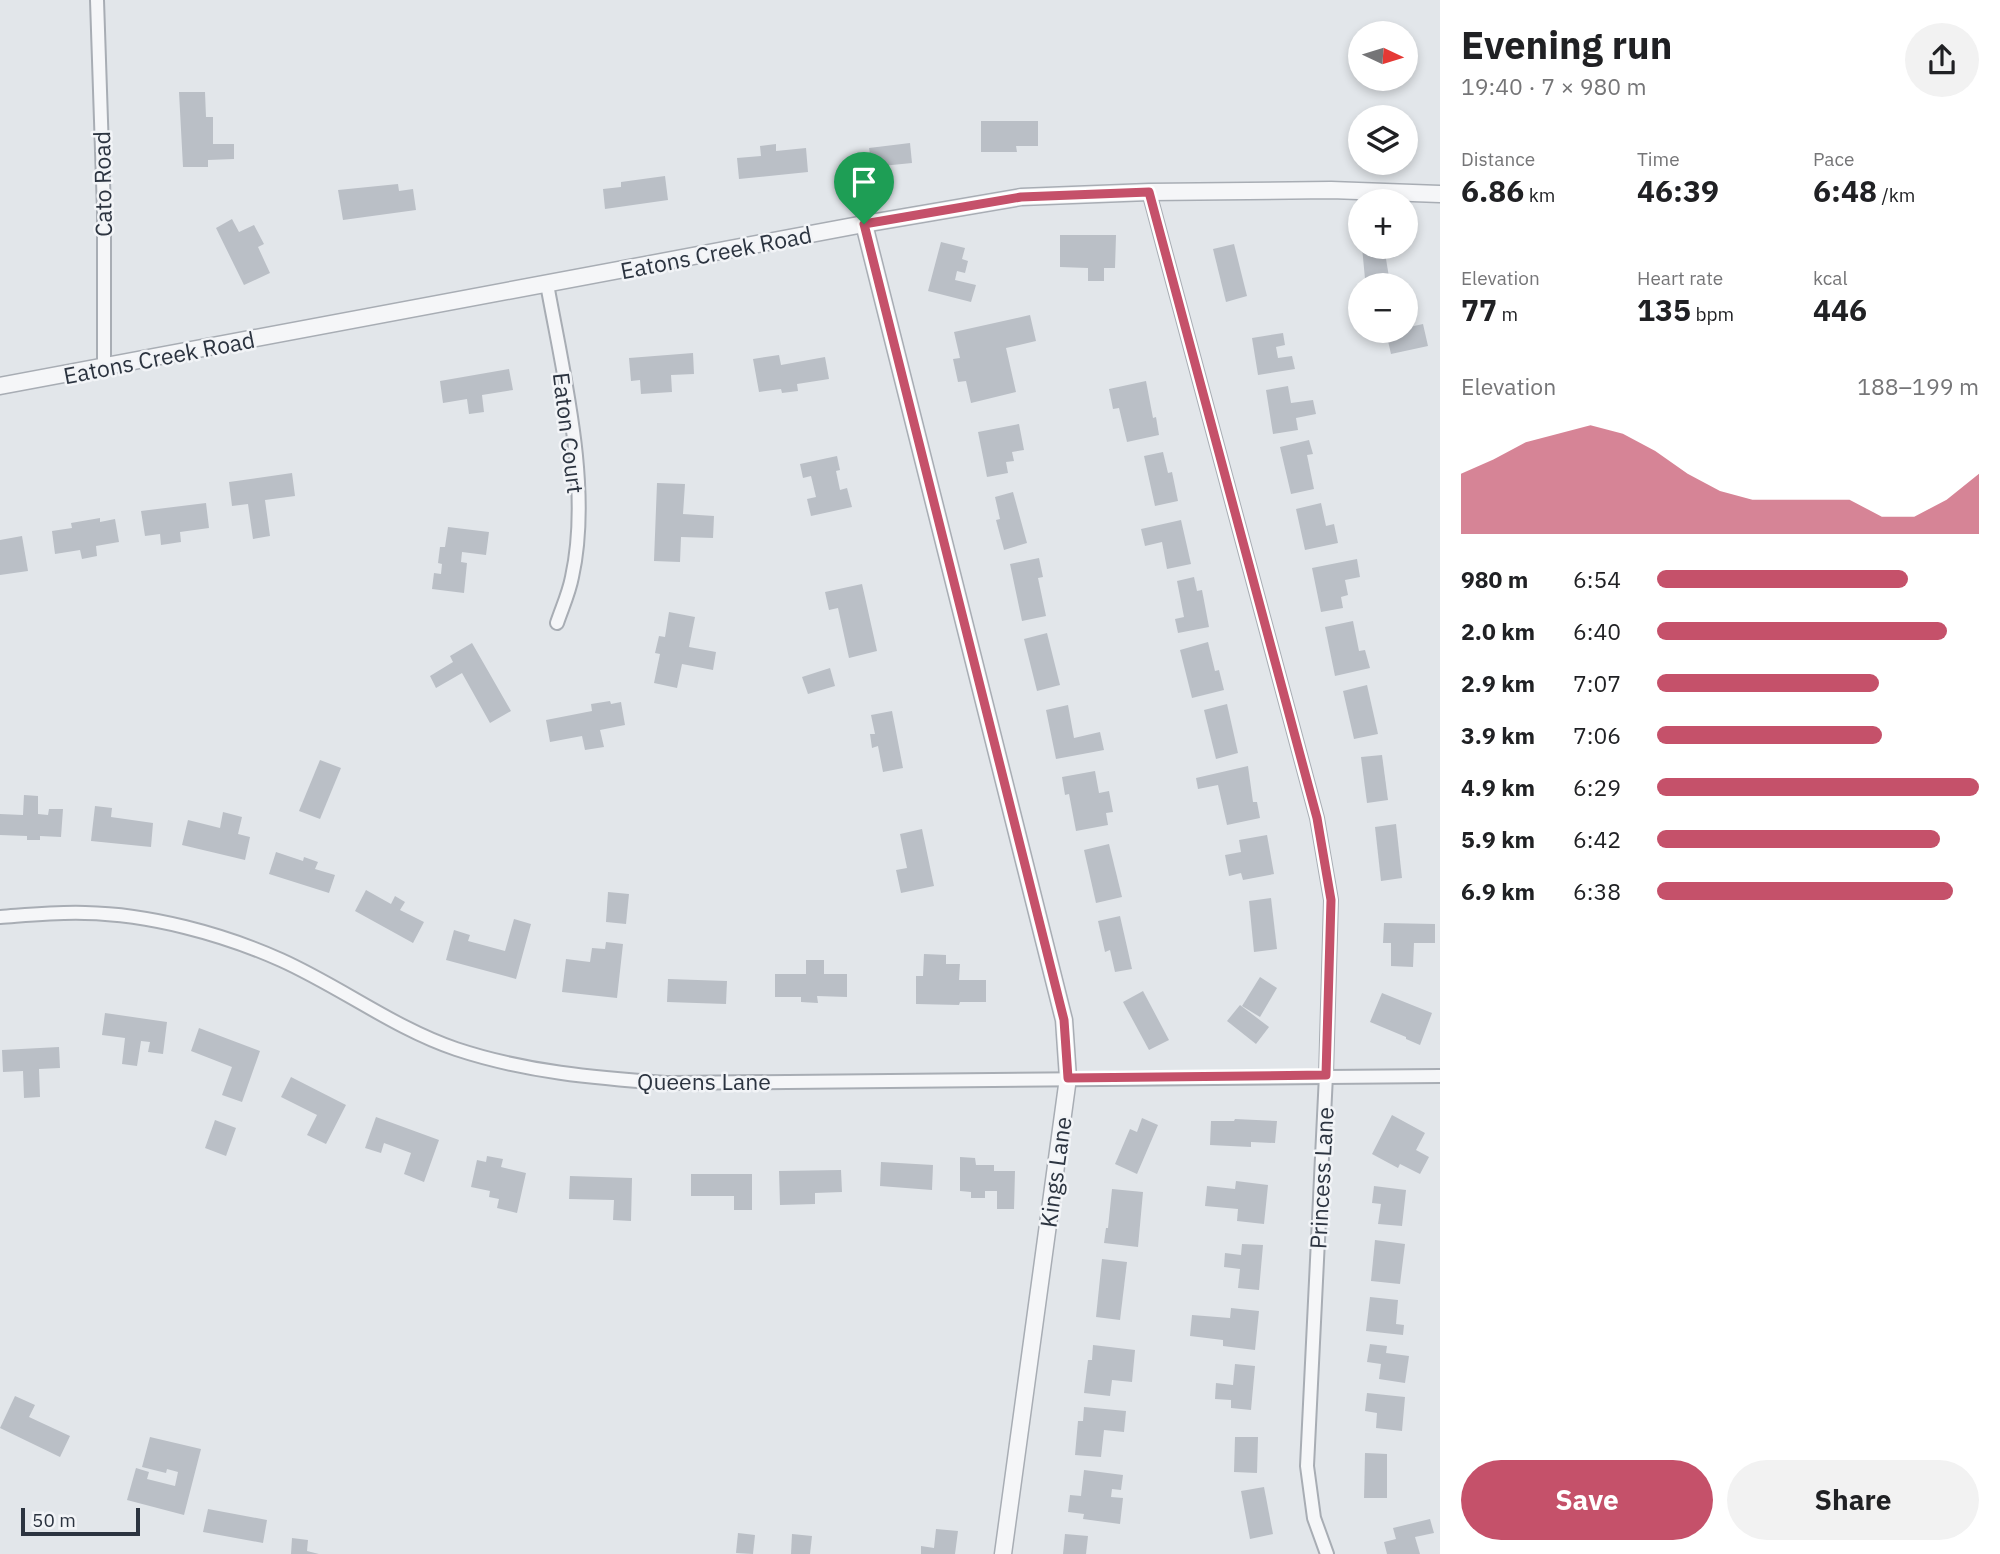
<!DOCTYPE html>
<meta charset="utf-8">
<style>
body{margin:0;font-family:"IBM Plex Sans",sans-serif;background:#f2f2f2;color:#202124;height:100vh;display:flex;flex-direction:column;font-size:26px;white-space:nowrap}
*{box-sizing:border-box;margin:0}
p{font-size:23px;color:#757577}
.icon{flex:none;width:38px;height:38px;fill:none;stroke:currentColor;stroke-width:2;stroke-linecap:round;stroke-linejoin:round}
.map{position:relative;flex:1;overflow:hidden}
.details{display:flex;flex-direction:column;background:#fff;width:560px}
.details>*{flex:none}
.needle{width:46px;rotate:94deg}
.fabs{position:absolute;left:1348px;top:21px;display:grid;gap:14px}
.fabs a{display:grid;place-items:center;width:70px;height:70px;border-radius:50%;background:#fff;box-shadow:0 4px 10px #0003;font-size:35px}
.scale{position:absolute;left:21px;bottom:18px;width:119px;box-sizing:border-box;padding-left:7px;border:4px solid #2c3440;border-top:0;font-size:19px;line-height:24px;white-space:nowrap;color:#2c3440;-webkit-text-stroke:5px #f2f4f7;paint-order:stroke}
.pin{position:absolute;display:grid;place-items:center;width:60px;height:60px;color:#fff;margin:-72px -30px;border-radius:50% 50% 50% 0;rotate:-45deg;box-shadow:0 0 7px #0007}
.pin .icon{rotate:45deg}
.round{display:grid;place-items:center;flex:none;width:74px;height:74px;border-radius:37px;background:#f2f2f2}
.headline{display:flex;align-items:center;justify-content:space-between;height:119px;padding:0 21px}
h1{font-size:38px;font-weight:700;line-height:52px}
.metrics{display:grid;grid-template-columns:repeat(3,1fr);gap:10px;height:119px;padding:7px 21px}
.metrics div{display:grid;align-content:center}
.metrics b{font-size:30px;font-weight:700}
.metrics small{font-size:19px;font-weight:400}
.metrics p{font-size:19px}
.chart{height:196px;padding:14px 21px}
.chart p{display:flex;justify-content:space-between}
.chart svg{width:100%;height:126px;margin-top:7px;fill:#c5516a;opacity:.7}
.primary-button{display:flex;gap:14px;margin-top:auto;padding:14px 21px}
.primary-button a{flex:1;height:80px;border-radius:42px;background:#c5516a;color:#fff;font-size:28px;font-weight:700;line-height:80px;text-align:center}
.primary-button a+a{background:#f2f2f2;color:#202124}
ul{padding:0 21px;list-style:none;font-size:23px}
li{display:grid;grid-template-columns:112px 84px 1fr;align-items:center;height:52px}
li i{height:18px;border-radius:9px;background:#c5516a}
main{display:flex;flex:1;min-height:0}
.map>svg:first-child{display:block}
.building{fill:#babfc6}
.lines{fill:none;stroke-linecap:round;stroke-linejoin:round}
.minor-casing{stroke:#a8adb4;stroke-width:16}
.tertiary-casing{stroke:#a8adb4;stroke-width:19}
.minor{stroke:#f5f6f8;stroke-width:12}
.tertiary{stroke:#f5f6f8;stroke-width:16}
.route-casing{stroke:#fff;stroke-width:14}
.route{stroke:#c5516a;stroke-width:9}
.labels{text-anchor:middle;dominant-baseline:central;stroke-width:5;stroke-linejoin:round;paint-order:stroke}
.street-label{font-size:23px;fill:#2c3440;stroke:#f2f4f7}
</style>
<main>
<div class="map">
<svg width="1440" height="1554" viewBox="0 0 1440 1554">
<rect width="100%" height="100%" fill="#e2e6ea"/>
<!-- building -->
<g class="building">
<polygon points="179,92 205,92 206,117 213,117 213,144 234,144 234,159 208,160 208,167 183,167"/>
<polygon points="981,121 1038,121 1038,146 1016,146 1017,152 981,152"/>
<polygon points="910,143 912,163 872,167 869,148"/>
<polygon points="776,144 776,151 806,148 808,172 739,179 737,158 761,156 760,146"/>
<polygon points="665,176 668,200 605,209 603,189 621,187 621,182"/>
<polygon points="398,184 399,191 413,189 416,210 343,220 338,190"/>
<polygon points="232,219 239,232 254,225 264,244 258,247 270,273 244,285 216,228"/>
<polygon points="1060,235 1116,235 1115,268 1104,268 1104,281 1088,281 1088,268 1060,267"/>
<polygon points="941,242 965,248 962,259 968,261 965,273 957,271 955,280 976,285 971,302 928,291"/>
<polygon points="1234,244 1247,296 1226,302 1213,249"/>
<polygon points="1362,247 1384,247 1389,277 1365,279"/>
<polygon points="1030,315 1036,341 1006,348 1016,392 971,403 966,381 958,382 953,359 960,358 954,332"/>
<polygon points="1423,324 1428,346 1391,354 1386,332 1405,331 1405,328"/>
<polygon points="1283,333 1285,345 1276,347 1278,358 1292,356 1295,369 1258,375 1252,338"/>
<polygon points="693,353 694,374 671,375 672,392 641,394 640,380 631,381 629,358"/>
<polygon points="779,355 781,365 825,357 829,379 797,384 798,391 782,393 781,389 759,392 753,359"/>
<polygon points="509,369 513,390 482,395 484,412 469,414 467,399 443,403 440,381"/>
<polygon points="1146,381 1153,418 1156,417 1159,435 1127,442 1119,408 1113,409 1109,389"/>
<polygon points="1288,386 1291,403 1313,400 1316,414 1296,418 1298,430 1273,434 1266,390"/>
<polygon points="1019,424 1024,450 1012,452 1014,461 1006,462 1008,473 987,477 978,432"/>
<polygon points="1309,440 1313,454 1307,455 1314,489 1291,494 1280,447"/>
<polygon points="1163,452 1168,473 1172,472 1178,501 1155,506 1144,456"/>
<polygon points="837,456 840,470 836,471 840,490 847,488 852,507 811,516 807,499 816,497 811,476 803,478 800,464"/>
<polygon points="292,473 295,496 265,500 270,536 253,539 248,504 232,506 229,482"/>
<polygon points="657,483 685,484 683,514 714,516 713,538 681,537 680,562 654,561"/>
<polygon points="1013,492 1027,543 1004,550 996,520 1000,519 995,497"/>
<polygon points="206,503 209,528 180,532 181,542 161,545 160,534 145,536 141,511"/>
<polygon points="1321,503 1326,526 1334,524 1338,543 1305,550 1296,509"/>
<polygon points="100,518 100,522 115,519 119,542 96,546 97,556 82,559 80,550 55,554 52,531 72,528 71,523"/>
<polygon points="1181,520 1191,564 1167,569 1162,542 1145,546 1141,529"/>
<polygon points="448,527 489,532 486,555 462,552 461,562 467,563 464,593 432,589 434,573 441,574 442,564 438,563 440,547 445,547"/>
<polygon points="22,536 28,571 0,575 0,540"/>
<polygon points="1039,558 1043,577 1038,578 1046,616 1022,621 1010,564"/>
<polygon points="1357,559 1360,577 1345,580 1348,595 1341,597 1343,608 1321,612 1312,568"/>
<polygon points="1194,577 1197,591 1202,590 1209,627 1178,633 1175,619 1184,617 1177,581"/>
<polygon points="862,584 877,651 849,658 838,608 829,610 825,592"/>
<polygon points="669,612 695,617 689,647 716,652 713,670 682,664 677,688 654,683 660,654 655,653 659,636 665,637"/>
<polygon points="1353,621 1359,651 1365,650 1370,668 1335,676 1325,627"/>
<polygon points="1047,633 1060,685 1037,691 1024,639"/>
<polygon points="1208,642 1215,671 1219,670 1224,690 1192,698 1180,650"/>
<polygon points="472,643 511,711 490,723 462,673 436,688 430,676 453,662 450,656"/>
<polygon points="830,668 835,686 808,694 802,677"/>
<polygon points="1367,685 1378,734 1354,739 1343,691"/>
<polygon points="610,701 611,704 621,702 625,725 600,730 604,747 585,750 582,736 550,742 546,720 592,711 591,704"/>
<polygon points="1227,704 1238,753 1216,759 1204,710"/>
<polygon points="1068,705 1074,738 1100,732 1104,750 1056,759 1046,710"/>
<polygon points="892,711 903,768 883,772 878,746 872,748 870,734 875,734 871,715"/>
<polygon points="1382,755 1388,800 1367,803 1361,757"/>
<polygon points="320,760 341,768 320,819 299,811"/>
<polygon points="1248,766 1253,802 1257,802 1260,818 1227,825 1218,785 1198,789 1196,778"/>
<polygon points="1095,771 1099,793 1109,791 1113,812 1106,813 1108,825 1076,831 1069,794 1065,795 1062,777"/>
<polygon points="24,795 38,796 38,814 48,815 49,809 63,809 61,837 40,836 40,840 27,840 27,836 0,835 0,814 23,815"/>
<polygon points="95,806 112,808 111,817 153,823 151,847 91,841"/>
<polygon points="223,812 242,817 238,834 250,837 245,860 182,845 188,820 220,828"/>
<polygon points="1396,824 1402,878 1381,881 1375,827"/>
<polygon points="922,829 934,886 901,893 896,870 907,868 900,834"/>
<polygon points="1267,835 1274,874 1243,880 1241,873 1229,876 1225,855 1241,852 1239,840"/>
<polygon points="1109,844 1122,897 1096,903 1084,850"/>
<polygon points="276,852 303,861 304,857 318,862 315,869 335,875 329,893 269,874"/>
<polygon points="366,890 391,904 395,896 405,902 400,910 424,922 413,943 355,911"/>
<polygon points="608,892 629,894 626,924 606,922"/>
<polygon points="1271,898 1277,949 1254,952 1249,901"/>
<polygon points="1120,916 1132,969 1115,972 1110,950 1105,952 1098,921"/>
<polygon points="514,919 531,924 516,979 446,960 454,930 470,935 468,941 505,951"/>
<polygon points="1384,923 1435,924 1435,943 1414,943 1413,967 1391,966 1391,943 1383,943"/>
<polygon points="606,942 623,944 617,998 562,992 566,959 590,962 592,948 605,949"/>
<polygon points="924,954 946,955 946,964 960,964 959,980 986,980 986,1002 960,1002 959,1005 916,1004 916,976 923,976"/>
<polygon points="806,960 824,960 824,974 847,974 847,997 817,996 818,1003 801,1002 801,997 775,997 775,974 806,974"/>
<polygon points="1260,977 1277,988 1260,1017 1242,1006"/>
<polygon points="668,979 727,981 726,1004 667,1002"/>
<polygon points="1143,991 1169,1040 1149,1050 1123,1002"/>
<polygon points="1382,993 1432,1013 1420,1045 1406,1039 1406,1037 1370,1022"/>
<polygon points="1240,1005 1269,1027 1256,1044 1227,1021"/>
<polygon points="105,1013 167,1022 163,1054 148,1052 150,1042 141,1041 137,1066 122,1064 125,1038 102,1035"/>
<polygon points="199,1028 260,1051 242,1102 222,1095 232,1067 191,1051"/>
<polygon points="59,1047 60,1068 39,1069 40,1097 24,1098 23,1071 3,1072 2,1050"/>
<polygon points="291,1077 346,1105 326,1144 307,1135 317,1115 281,1097"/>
<polygon points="1392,1115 1425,1133 1416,1150 1429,1157 1420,1174 1400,1164 1398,1168 1372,1154"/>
<polygon points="376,1117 439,1140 424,1182 404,1174 411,1153 384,1143 381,1153 365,1148"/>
<polygon points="1142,1118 1158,1125 1137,1174 1115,1164 1130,1129 1137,1132"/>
<polygon points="1235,1119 1277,1121 1275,1143 1251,1142 1251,1147 1210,1145 1211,1121 1234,1121"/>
<polygon points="215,1120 236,1128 226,1156 205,1148"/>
<polygon points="487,1156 503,1159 501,1167 526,1173 517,1213 497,1208 499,1199 489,1197 490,1191 471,1187 477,1160 486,1162"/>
<polygon points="960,1157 975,1158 976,1165 994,1165 994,1171 1015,1171 1014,1209 997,1209 997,1191 985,1191 985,1198 971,1198 971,1192 960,1191"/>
<polygon points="881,1162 933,1165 932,1190 880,1186"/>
<polygon points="841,1170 842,1192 815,1193 815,1204 780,1205 779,1171"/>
<polygon points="691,1174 752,1174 752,1210 734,1210 734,1196 691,1196"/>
<polygon points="570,1176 632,1178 631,1221 613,1220 614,1200 569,1199"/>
<polygon points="1236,1181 1268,1185 1264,1224 1237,1221 1238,1209 1205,1206 1207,1186 1235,1189"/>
<polygon points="1374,1186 1406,1190 1402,1226 1378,1224 1381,1204 1372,1203"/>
<polygon points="1112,1189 1143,1192 1138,1247 1104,1243 1106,1228 1108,1228"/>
<polygon points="1375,1240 1405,1244 1400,1284 1371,1281"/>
<polygon points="1242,1244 1263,1245 1259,1290 1238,1288 1240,1269 1224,1267 1225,1253 1241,1255"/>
<polygon points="1102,1259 1127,1262 1120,1320 1096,1317"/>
<polygon points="1370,1297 1398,1300 1396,1324 1404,1325 1403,1335 1366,1331"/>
<polygon points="1231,1308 1259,1311 1255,1350 1223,1346 1223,1340 1190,1336 1192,1315 1230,1318"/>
<polygon points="1370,1344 1387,1346 1386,1353 1409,1356 1405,1383 1379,1379 1381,1364 1367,1362"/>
<polygon points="1093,1345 1135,1350 1132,1382 1112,1380 1110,1396 1084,1393 1088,1360 1092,1360"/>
<polygon points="1235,1364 1255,1366 1251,1410 1231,1408 1231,1400 1215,1399 1216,1383 1233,1385"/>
<polygon points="1367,1393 1405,1397 1402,1431 1376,1428 1377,1413 1365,1411"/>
<polygon points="15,1396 35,1405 29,1417 70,1436 60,1457 0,1428"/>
<polygon points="1084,1407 1126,1411 1124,1432 1104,1430 1101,1457 1075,1455 1078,1421 1083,1421"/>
<polygon points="150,1437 201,1449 184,1515 127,1500 136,1468 149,1472 147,1479 175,1486 178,1472 167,1469 166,1473 142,1467"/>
<polygon points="1235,1437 1258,1437 1257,1473 1234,1472"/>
<polygon points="1365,1453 1387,1454 1387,1498 1364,1498"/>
<polygon points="1084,1470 1123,1475 1121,1490 1112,1489 1111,1497 1123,1498 1120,1524 1083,1519 1084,1514 1068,1512 1070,1495 1081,1496"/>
<polygon points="1264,1487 1273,1534 1250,1539 1241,1491"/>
<polygon points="208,1509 267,1520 263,1543 203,1532"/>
<polygon points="1430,1519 1434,1533 1415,1537 1420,1554 1387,1554 1384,1542 1396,1539 1393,1528"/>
<polygon points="936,1529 958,1531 955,1554 921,1554 921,1546 934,1548"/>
<polygon points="738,1533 755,1535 753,1554 736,1553"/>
<polygon points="792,1534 812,1536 810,1554 791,1554"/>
<polygon points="1065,1534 1088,1536 1086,1554 1063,1554"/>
<polygon points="292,1538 308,1540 307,1551 319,1554 291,1554"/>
</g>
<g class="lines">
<!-- minor casing -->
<g class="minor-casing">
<g id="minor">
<polyline points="97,0 104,211 104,367"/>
<polyline points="1149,192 1317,818 1331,900 1326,1075 1307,1466 1314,1518 1327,1554"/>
<path d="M 547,284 C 563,373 592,487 572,577 C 569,593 562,608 557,623"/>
<path d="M 0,917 C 28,915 57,912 85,913 C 149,914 223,934 281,960 C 341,987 394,1028 456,1049 C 525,1072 595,1078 666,1083 L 1440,1076"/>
</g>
</g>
<!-- tertiary casing -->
<g class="tertiary-casing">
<g id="tertiary">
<polyline points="864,224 1064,1020 1068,1078 1003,1554"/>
<polyline points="0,386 864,224 1021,197 1149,192 1331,190 1440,194"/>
</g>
</g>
<!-- minor -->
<use href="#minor" class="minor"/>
<!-- tertiary -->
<use href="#tertiary" class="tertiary"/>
</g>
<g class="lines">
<!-- route casing -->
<g class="route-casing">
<polygon id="route" points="1149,192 1317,818 1331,900 1326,1075 1068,1078 1064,1020 864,224 1021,197"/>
</g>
<!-- route -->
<use href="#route" class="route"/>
</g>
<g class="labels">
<!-- street labels -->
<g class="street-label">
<text transform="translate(102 184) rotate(-91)">Cato Road</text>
<text transform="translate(716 252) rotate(-11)">Eatons Creek Road</text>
<text transform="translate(159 357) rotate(-11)">Eatons Creek Road</text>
<text transform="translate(569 433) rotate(83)">Eaton Court</text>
<text x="704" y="1081">Queens Lane</text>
<text transform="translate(1055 1172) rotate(-82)">Kings Lane</text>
<text transform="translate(1321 1178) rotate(-87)">Princess Lane</text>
</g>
</g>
</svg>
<div class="fabs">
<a><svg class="needle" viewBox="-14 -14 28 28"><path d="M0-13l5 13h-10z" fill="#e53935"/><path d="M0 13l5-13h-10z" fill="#757577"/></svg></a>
<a><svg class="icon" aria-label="layers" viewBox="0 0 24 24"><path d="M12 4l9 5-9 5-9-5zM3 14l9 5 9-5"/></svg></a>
<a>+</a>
<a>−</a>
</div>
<div class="scale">50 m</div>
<div class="pin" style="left:864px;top:224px;background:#1e9e55"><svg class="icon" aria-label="arrive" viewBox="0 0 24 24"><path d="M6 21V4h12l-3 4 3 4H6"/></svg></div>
</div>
<section class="details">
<div class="headline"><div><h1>Evening run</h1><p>19:40 · 7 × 980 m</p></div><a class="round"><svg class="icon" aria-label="share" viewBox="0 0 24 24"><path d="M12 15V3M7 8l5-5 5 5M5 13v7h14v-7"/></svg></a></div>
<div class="metrics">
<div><p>Distance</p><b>6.86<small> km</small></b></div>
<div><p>Time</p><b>46:39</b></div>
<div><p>Pace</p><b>6:48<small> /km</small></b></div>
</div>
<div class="metrics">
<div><p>Elevation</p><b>77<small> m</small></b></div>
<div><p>Heart rate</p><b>135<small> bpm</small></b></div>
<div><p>kcal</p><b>446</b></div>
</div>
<div class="chart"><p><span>Elevation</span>188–199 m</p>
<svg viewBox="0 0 160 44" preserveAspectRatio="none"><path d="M0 44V23L10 18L20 12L30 9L40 6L50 9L60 15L70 23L80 29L90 32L100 32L110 32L120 32L130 38L140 38L150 32L160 23V44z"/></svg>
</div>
<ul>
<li><b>980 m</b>6:54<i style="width:78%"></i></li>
<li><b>2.0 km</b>6:40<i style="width:90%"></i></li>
<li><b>2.9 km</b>7:07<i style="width:69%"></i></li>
<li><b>3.9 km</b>7:06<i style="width:70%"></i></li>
<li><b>4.9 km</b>6:29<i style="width:100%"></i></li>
<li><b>5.9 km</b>6:42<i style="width:88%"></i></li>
<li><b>6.9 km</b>6:38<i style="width:92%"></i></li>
</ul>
<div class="primary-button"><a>Save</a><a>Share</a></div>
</section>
</main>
